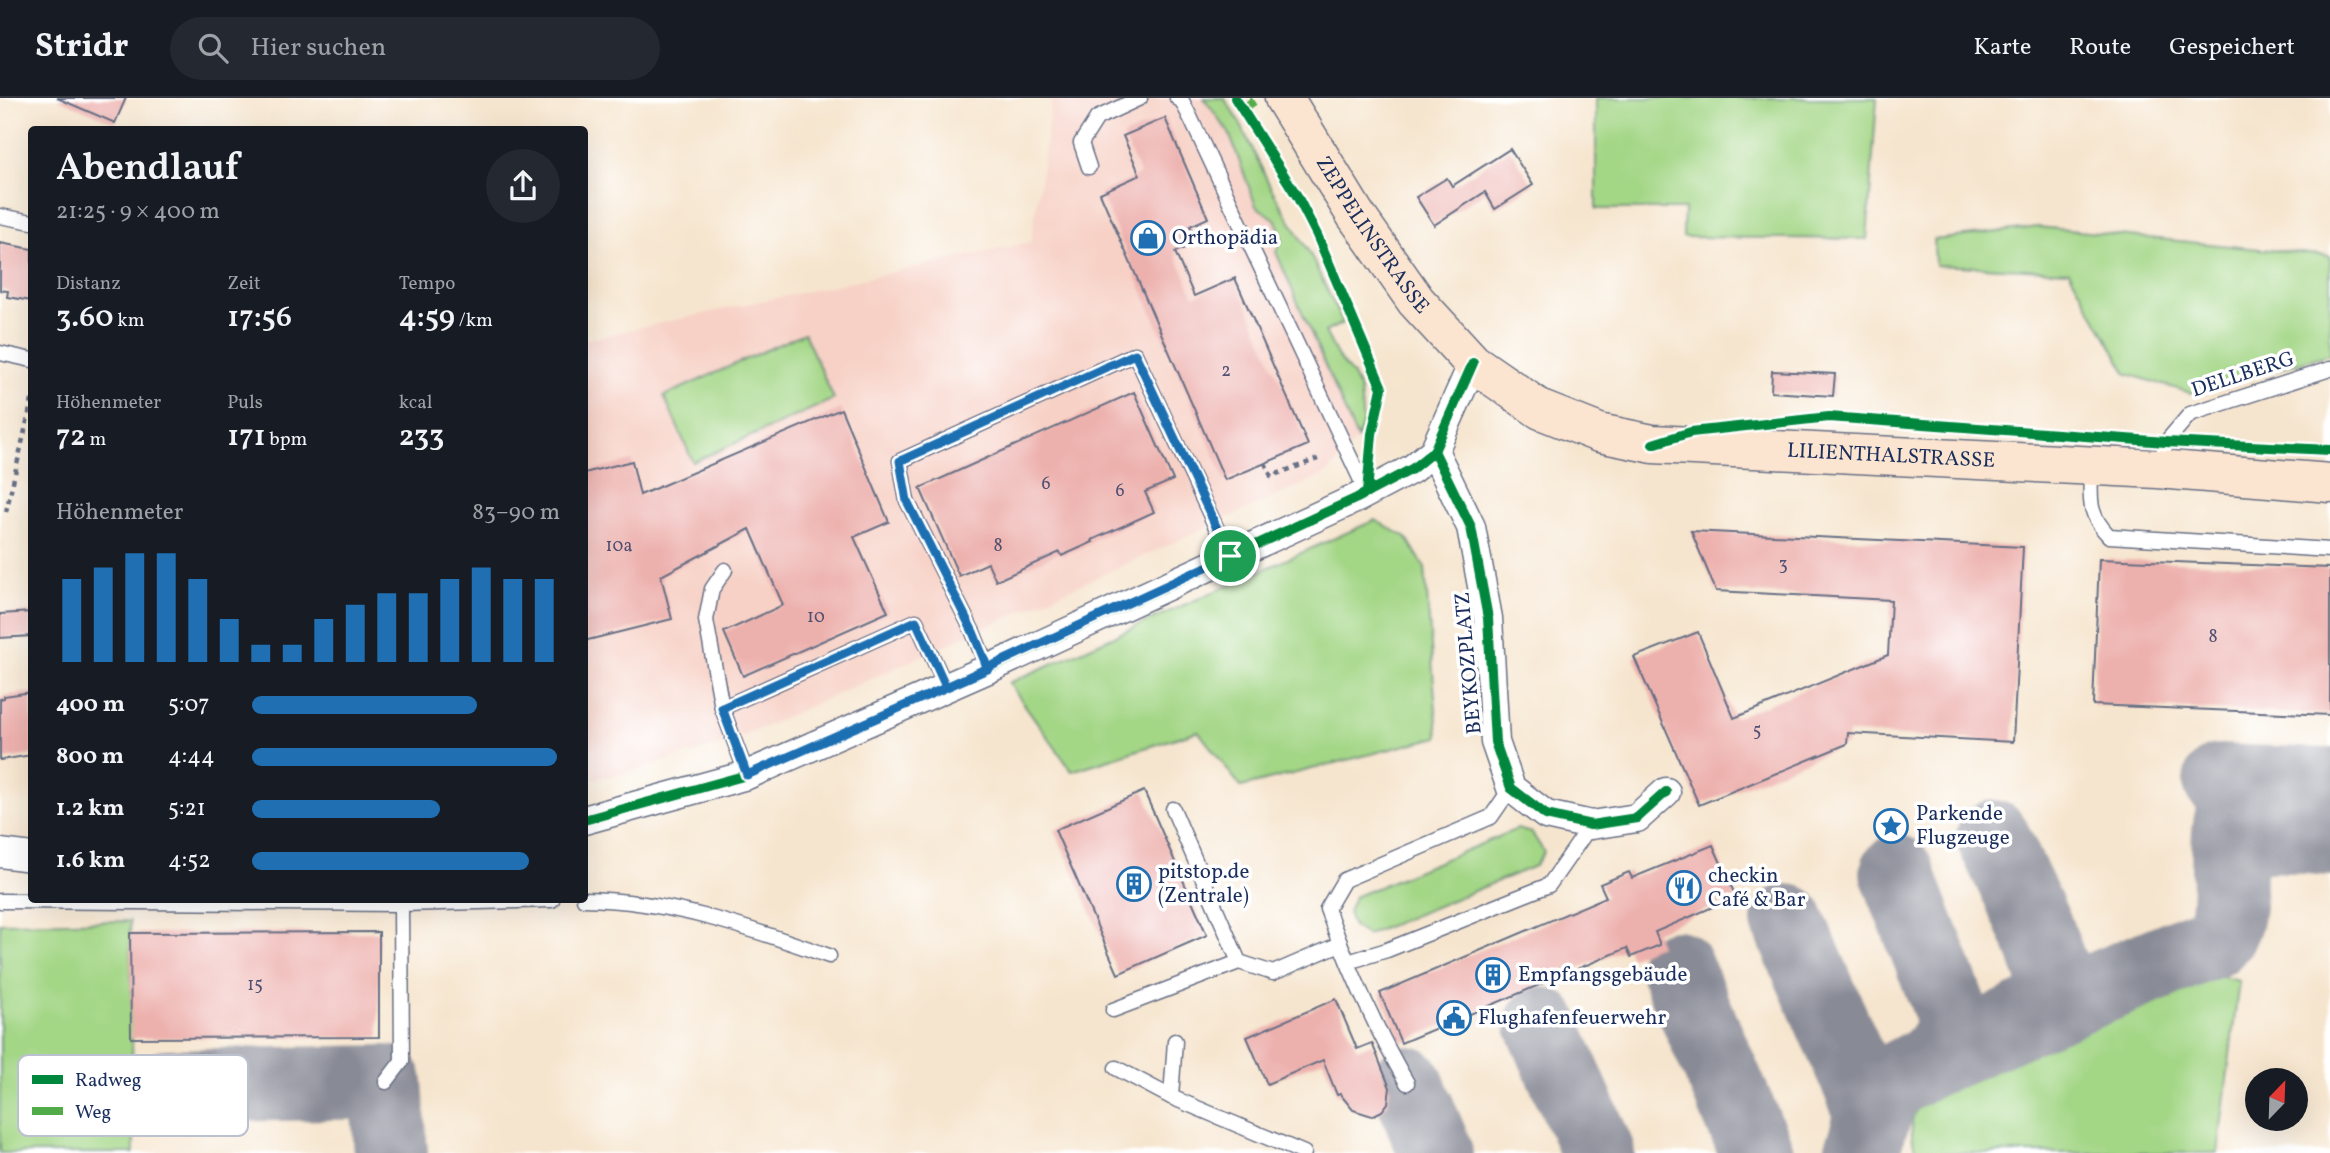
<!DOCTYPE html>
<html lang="de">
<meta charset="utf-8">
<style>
body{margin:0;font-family:Vollkorn,serif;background:#242831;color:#f1f3f6;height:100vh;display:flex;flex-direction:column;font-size:26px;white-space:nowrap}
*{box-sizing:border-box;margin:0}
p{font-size:23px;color:#9ea1a6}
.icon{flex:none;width:38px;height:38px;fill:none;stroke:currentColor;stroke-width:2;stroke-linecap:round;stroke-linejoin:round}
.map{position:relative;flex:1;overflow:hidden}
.side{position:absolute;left:28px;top:28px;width:560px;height:777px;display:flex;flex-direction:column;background:#171b24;border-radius:7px;box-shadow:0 7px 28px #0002}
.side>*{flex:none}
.needle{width:46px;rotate:23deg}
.buttons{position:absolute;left:2245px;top:970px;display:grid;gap:14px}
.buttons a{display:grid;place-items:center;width:63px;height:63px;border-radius:50%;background:#171b24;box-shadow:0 7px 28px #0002;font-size:35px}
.pin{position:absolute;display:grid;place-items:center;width:60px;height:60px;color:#fff;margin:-30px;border:4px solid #fff;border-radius:50%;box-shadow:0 2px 7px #0007}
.round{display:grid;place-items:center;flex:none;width:74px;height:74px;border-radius:37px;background:#242831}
.headline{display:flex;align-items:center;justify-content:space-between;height:119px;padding:0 28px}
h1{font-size:38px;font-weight:600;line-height:52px}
.metrics{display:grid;grid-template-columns:repeat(3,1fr);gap:10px;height:119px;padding:7px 28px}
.metrics div{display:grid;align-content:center}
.metrics b{font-size:30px;font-weight:600}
.metrics small{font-size:19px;font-weight:400}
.metrics p{font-size:19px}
.chart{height:196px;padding:14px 28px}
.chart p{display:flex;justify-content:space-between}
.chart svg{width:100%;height:126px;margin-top:7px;stroke:#1f6fb2;stroke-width:6}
ul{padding:0 28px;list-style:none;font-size:23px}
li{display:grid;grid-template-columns:112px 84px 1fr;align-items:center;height:52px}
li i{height:18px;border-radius:9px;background:#1f6fb2}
header{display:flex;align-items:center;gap:42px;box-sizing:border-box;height:98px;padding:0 35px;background:#171b24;border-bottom:2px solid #363941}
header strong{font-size:33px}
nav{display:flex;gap:38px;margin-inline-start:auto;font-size:24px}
.search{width:490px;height:63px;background:#242831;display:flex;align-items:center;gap:18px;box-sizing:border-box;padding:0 24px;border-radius:38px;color:#9ea1a6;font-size:26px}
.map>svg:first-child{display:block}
.built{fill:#f7d1c6}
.green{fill:#a3d685;stroke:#5f8272;stroke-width:2}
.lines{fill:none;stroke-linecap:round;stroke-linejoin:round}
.taxiway{stroke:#888a96;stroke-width:74}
.building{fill:#edb1ad}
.lane-casing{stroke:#686f85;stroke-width:17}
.street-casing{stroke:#686f85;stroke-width:31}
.secondary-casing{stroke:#686f85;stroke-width:41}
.path{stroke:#686f85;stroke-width:4.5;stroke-dasharray:5 5;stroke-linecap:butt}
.lane{stroke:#fff;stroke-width:14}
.street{stroke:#fff;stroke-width:28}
.secondary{stroke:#fce5d0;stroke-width:38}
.quiet{stroke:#52ab49;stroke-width:9;stroke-dasharray:18 9;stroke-linecap:butt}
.cycleway-casing{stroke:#fff;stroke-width:15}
.cycleway{stroke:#00873e;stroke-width:10}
.route-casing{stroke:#fff;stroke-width:14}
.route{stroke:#1f6fb2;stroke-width:9}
.labels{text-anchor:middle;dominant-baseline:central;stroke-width:7;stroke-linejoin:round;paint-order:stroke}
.number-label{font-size:18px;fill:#505072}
.street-label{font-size:21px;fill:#1b2f5e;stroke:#fff}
.poi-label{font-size:21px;fill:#1b2f5e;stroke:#fff;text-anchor:start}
.key{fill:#fff;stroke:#bbc1cf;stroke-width:2}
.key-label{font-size:19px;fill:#1b2f5e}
</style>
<header>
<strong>Stridr</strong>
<div class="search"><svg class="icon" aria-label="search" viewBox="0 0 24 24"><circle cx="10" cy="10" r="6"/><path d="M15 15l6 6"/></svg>Hier suchen</div>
<nav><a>Karte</a><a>Route</a><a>Gespeichert</a></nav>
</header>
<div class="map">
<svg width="2330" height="1055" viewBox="0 0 2330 1055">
<rect width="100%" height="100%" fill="#fff"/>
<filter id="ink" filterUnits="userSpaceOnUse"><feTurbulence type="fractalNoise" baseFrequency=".0143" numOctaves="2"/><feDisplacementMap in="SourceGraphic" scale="14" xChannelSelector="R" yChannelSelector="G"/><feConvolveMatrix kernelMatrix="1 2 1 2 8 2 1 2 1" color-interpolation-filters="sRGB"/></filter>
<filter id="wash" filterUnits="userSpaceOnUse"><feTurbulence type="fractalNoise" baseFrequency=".00686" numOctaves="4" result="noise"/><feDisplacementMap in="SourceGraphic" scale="28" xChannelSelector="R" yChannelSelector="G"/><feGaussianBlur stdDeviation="1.57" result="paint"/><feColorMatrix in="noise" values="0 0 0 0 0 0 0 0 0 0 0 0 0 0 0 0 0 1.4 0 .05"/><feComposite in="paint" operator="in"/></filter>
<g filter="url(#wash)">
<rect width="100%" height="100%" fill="#f6e5ce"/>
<!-- built -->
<polygon class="built" points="1052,0 1204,0 1229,35 1256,108 1275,121 1280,132 1282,142 1276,154 1357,341 1328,375 733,643 631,674 585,683 584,242 1031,144"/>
<!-- green -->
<g class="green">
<polygon points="1204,0 1224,0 1239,23 1271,90 1310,156 1343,225 1325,234 1339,261 1352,276 1360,292 1363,325 1357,341 1276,154 1282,142 1280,132 1275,121 1256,108 1229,35"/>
<polygon points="1596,0 1877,0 1867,141 1683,139 1684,111 1596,111"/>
<polygon points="2038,129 2330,158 2330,256 2191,295 2127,276 2069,173 1935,167 1934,142"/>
<polygon points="804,235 834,301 693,364 664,298"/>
<polygon points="1375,422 1407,440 1425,470 1438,639 1241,689 1198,633 1072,673 1009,585"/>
<polygon points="1517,731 1532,735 1544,754 1535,768 1367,837 1353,828 1348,814 1354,799"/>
<polygon points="130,823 134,1055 0,1055 0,825"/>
<path d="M 2215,877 L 2239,883 L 2218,1055 L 1916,1055 C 1907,1024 1911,1019 1928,992 L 2200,879 Z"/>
</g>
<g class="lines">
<!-- taxiway -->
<g class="taxiway">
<polyline points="2220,683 2330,687"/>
<path d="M 1993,739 C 2006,768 2057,865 2054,890 C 2053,902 2045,909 2036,916"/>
<path d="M 2228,773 C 2232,762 2236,751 2246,744 C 2261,732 2310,740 2330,741"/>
<path d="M 1897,774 L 1949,908 C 1954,934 1949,944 1931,962"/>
<polyline points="1788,823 1861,990 1869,1010 1868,1034"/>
<polyline points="1676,869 1757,1055"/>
<polyline points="1542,926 1598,1055"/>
<polyline points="1407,985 1436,1055"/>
<polyline points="168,988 386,984 391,1055"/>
<path d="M 1861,1055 L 1880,1001 L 1887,990 L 1899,979 L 1931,962 L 2036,916 L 2213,843 C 2249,809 2206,725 2249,692 C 2255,688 2263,687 2270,685"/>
</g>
</g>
<g id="blocks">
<!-- building -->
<g class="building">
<polygon points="57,0 126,0 115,25"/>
<polygon points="1165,20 1208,120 1190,128 1198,144 1175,154 1194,198 1235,180 1308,347 1225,382 1100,95 1140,77 1123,38"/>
<polygon points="1510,51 1533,87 1495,111 1485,94 1434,127 1416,99 1447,80 1452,88"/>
<polygon points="0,145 32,151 32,203 7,199 8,193 0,192"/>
<polygon points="1772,273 1835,276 1833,298 1771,294"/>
<polygon points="1134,294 1173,382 1145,394 1154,414 1092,442 1093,444 1062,458 1060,454 996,483 988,465 959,478 920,390"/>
<polygon points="841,311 889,424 854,439 888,514 743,578 724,534 783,507 750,431 661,478 672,521 584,543 584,375 632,363 640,397"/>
<polygon points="1691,433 2023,449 2013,644 1848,635 1847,646 1699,707 1634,559 1698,534 1734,620 1888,557 1891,502 1716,493"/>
<polygon points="2099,461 2330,470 2330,617 2093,607"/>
<polygon points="32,514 32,538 0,540 0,516"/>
<polygon points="32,594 32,657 0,662 0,601 4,600 4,598"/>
<polygon points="1144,693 1207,837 1118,876 1055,732"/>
<polygon points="1713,747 1736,799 1655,834 1660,847 1631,859 1627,850 1401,945 1380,895 1606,799 1600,786 1629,774 1632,780"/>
<polygon points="379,834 379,939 131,940 130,835"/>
<polygon points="1336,901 1357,951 1372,945 1390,990 1388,1005 1382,1013 1372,1018 1353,1012 1340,996 1337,997 1323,962 1267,986 1247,939"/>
</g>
</g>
</g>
<g filter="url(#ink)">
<use href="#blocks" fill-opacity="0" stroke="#686f85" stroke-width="2"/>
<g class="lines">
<!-- lane casing -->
<g class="lane-casing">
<g id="lane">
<polyline points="1177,0 1182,3 1191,21 1367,395"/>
<polyline points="1089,69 1081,45 1097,20 1140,0"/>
<polyline points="0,118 32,124"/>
<polyline points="0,255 32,262"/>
<path d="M 2091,369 C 2091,400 2086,414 2109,438 L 2330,452"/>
<polyline points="2159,371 2166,344 2190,316 2330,271"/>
<polyline points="988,571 973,534 907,403 900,363 1135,256 1230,459"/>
<polyline points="722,610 706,522 712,491 725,472"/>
<polyline points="747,677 722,610 916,523 946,589"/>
<polyline points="1173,711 1239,864"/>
<path d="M 584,801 C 669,802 750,830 829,858"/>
<polyline points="0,803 401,806 552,802"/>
<polyline points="1348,864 1387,852 1549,787 1591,727"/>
<polyline points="1113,912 1239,864 1273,875 1340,846"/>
<polyline points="1116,970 1171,999 1304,1055"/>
<polyline points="386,984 402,963 401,806"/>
<path d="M 1407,985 C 1375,930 1349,871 1327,811 L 1344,782 L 1491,719 L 1511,690"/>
<polyline points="1171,999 1175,943"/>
</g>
</g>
<!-- street casing -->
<g class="street-casing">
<g id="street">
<polyline points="1434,353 1471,429 1488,520 1495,644 1511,690 1546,717 1591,727 1637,720 1666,694"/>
<polyline points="584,722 747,677 988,571 1357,400 1412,371 1434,353 1473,265"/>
<polyline points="0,755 32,759"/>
</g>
</g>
<!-- secondary casing -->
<g class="secondary-casing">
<g id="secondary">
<path id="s1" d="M 1284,0 L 1355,116 L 1416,203 L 1473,265 L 1541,312 L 1599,335 L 1653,346 L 2158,371 L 2330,385"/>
</g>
</g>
<!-- path -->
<g class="path">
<polyline points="1265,365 1271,378 1318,361"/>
<polyline points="6,414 32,302"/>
</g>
<!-- lane -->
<use href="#lane" class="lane"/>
<!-- street -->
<use href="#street" class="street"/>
<!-- secondary -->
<use href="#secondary" class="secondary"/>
<!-- quiet -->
<polyline class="quiet" points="1242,11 1254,3"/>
<!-- cycleway casing -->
<g class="cycleway-casing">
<g id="cycleway">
<polyline points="1235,0 1297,98 1317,137 1382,290 1372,336 1367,395"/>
<polyline points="1653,346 1691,334 1829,319 2166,344 2330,352"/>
<polyline points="1434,353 1471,429 1488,520 1495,644 1511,690 1546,717 1591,727 1637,720 1666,694"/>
<polyline points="584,722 747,677 988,571 1357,400 1412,371 1434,353 1473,265"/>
</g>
</g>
<!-- cycleway -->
<use href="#cycleway" class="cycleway"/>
</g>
</g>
<g class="lines" filter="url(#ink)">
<!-- route casing -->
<g class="route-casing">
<polyline id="route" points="1230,458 946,589 916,523 722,610 747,677 988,571 973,534 907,403 900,363 1135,256 1230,458"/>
</g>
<!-- route -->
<use href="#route" class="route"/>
</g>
<!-- icons -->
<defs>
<g id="shop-ring" transform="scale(1.75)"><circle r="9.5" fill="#fff" stroke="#1f6fb2" stroke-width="1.5"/><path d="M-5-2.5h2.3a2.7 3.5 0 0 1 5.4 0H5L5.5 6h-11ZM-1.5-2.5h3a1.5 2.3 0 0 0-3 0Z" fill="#1f6fb2"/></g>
<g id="sight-ring" transform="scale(1.75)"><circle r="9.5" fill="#fff" stroke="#1f6fb2" stroke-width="1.5"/><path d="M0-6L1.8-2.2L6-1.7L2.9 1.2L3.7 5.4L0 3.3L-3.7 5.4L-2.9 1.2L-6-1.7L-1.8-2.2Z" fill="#1f6fb2"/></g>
<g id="building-ring" transform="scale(1.75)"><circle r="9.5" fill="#fff" stroke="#1f6fb2" stroke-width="1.5"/><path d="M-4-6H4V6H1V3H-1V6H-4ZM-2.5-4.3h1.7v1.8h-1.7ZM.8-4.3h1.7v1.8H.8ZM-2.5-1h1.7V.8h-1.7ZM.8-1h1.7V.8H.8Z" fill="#1f6fb2"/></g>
<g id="restaurant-ring" transform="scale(1.75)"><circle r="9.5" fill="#fff" stroke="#1f6fb2" stroke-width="1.5"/><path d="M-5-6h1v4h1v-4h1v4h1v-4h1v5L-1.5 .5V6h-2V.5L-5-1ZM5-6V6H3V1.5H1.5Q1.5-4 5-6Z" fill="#1f6fb2"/></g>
<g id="civic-ring" transform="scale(1.75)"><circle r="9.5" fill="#fff" stroke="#1f6fb2" stroke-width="1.5"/><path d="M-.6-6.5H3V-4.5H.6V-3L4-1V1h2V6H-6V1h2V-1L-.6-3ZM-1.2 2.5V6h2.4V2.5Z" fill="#1f6fb2"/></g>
</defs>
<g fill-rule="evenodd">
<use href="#shop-ring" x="1148" y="140"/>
<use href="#sight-ring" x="1891" y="728"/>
<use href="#building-ring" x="1134" y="786"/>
<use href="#restaurant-ring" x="1684" y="790"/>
<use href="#building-ring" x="1493" y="877"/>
<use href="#civic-ring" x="1454" y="920"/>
</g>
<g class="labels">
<!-- number labels -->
<g class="number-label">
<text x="1226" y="273">2</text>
<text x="1046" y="386">6</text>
<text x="1120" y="393">6</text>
<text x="619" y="448">10a</text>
<text x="998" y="448">8</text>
<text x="1783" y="467">3</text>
<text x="816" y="519">10</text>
<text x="2213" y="539">8</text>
<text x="1757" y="633">5</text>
<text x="255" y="887">15</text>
</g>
<!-- street labels -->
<g class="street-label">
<text stroke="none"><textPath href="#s1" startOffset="163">ZEPPELINSTRASSE</textPath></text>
<text transform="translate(2243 277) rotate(-18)">DELLBERG</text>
<text stroke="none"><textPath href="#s1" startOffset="765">LILIENTHALSTRASSE</textPath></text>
<text transform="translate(1469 565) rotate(-95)">BEYKOZPLATZ</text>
</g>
<!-- poi labels -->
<g class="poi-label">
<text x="1172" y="140">Orthopädia</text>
<text x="1916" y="716">Parkende<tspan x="1916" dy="24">Flugzeuge</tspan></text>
<text x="1158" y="774">pitstop.de<tspan x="1158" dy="24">(Zentrale)</tspan></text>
<text x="1708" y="778">checkin<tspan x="1708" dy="24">Café &amp; Bar</tspan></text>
<text x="1518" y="877">Empfangsgebäude</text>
<text x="1478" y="920">Flughafenfeuerwehr</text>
</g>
</g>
<!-- legend -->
<rect x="18" y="957" width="230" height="81" rx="10" class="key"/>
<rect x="32" y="977" width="31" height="9" fill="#00873e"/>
<rect x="32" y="1009" width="31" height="8" fill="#52ab49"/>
<g class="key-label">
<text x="75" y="988">Radweg</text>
<text x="75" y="1020">Weg</text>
</g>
</svg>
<div class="buttons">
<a><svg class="needle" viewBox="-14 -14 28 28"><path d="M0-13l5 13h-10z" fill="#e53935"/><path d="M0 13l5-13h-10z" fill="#9ea1a6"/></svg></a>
</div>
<div class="pin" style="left:1230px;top:458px;background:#1e9e55"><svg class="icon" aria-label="arrive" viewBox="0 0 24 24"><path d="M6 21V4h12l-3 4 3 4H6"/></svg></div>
<section class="side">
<div class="headline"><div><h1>Abendlauf</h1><p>21:25 · 9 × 400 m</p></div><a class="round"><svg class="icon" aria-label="share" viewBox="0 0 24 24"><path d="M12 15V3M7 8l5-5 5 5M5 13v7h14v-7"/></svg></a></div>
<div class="metrics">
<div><p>Distanz</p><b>3.60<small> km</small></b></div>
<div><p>Zeit</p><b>17:56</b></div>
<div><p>Tempo</p><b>4:59<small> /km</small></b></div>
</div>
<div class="metrics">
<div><p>Höhenmeter</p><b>72<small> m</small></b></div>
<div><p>Puls</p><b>171<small> bpm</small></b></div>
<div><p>kcal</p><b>233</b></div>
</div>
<div class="chart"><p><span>Höhenmeter</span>83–90 m</p>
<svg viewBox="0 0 160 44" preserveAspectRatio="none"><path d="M5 44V15M15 44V11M25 44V6M35 44V6M45 44V15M55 44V29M65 44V38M75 44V38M85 44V29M95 44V24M105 44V20M115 44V20M125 44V15M135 44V11M145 44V15M155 44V15"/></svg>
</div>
<ul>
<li><b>400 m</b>5:07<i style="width:73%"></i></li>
<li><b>800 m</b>4:44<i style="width:99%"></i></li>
<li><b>1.2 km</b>5:21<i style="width:61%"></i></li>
<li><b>1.6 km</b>4:52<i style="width:90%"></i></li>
</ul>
</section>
</div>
